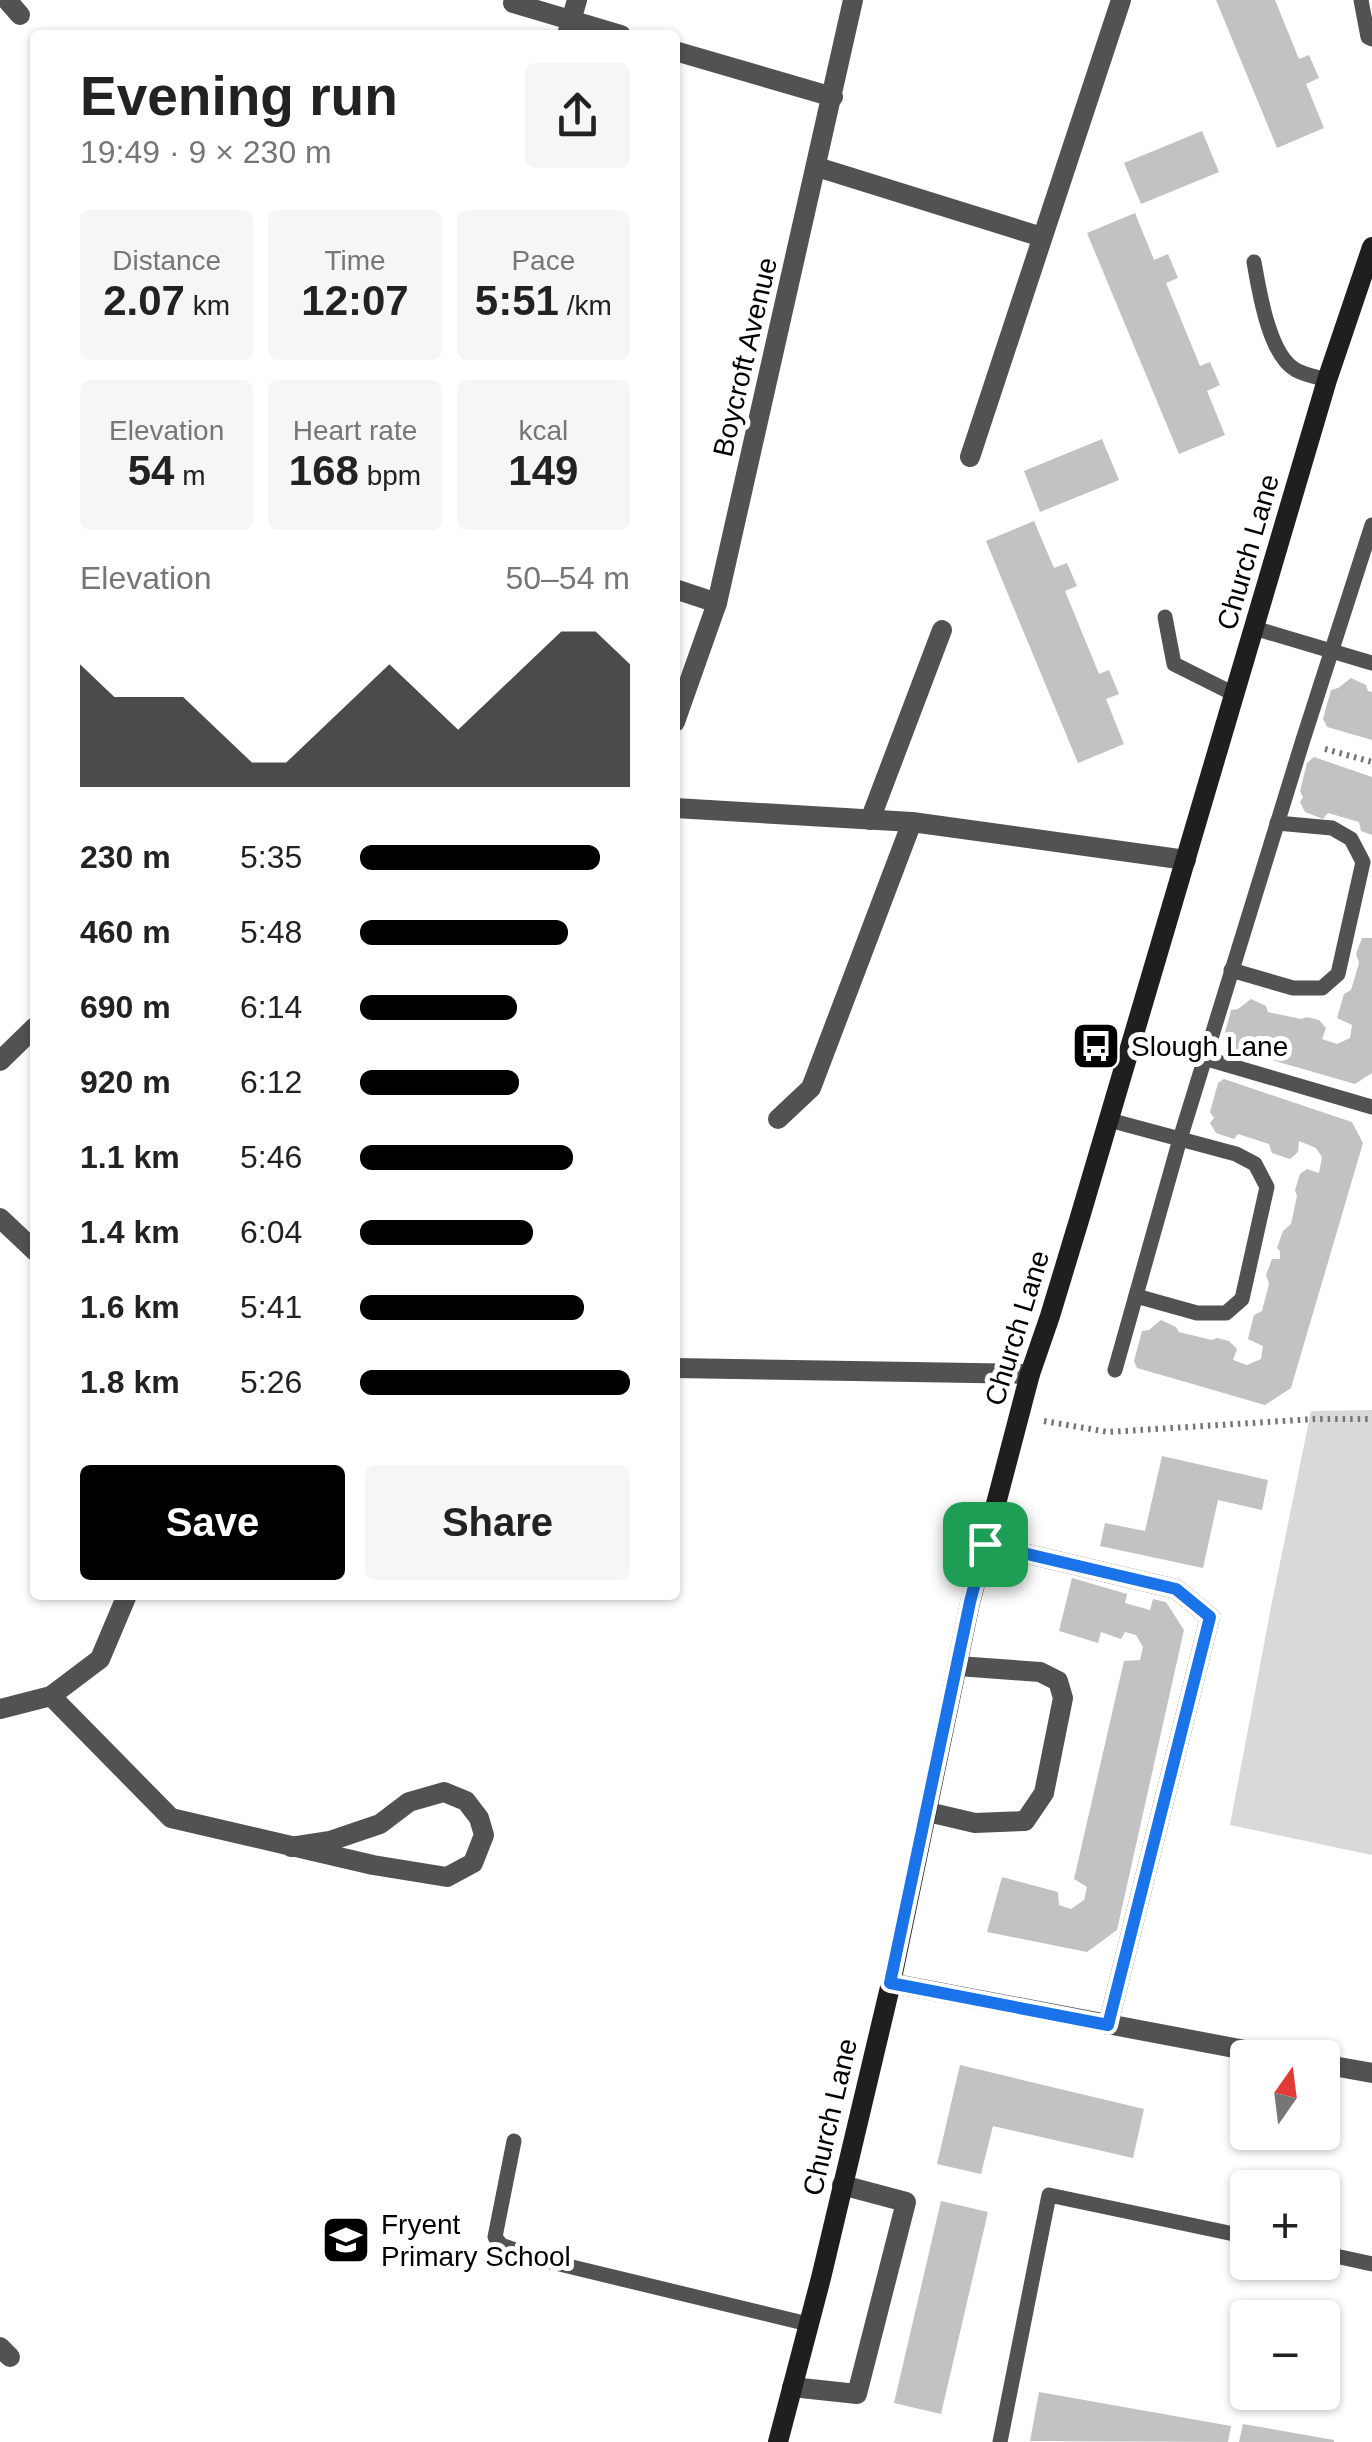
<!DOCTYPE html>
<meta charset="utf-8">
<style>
body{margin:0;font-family:Helvetica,sans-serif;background:#f6f6f6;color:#222;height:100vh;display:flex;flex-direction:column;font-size:38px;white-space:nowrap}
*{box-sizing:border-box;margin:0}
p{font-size:32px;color:#767676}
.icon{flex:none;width:55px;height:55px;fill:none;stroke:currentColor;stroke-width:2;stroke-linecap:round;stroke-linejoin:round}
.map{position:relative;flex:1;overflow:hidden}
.panel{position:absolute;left:30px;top:30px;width:650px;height:1570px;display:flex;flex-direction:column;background:#fff;border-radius:10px;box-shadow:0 2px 8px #0004}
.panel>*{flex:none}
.needle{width:65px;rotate:14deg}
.controls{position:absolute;left:1230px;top:2040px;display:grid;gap:20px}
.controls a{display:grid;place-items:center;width:110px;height:110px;border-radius:10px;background:#fff;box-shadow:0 2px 8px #0004;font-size:50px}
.pin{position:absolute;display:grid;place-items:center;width:85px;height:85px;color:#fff;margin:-42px;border-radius:20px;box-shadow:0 5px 15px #0006}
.round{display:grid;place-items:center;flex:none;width:105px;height:105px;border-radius:10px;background:#f6f6f6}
.overview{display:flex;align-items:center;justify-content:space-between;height:170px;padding:0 50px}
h1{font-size:55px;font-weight:700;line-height:75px}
.figures{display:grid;grid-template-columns:repeat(3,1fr);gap:15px;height:170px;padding:10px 50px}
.figures div{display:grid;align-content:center;border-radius:10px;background:#f6f6f6;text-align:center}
.figures b{font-size:42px;font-weight:700}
.figures small{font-size:28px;font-weight:400}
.figures p{font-size:28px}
.chart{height:280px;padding:20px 50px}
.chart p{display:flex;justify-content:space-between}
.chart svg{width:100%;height:180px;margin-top:10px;fill:#000;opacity:.7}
.cta{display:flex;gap:20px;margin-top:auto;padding:20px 50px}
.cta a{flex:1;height:115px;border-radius:10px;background:#000;color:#fff;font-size:40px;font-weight:700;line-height:115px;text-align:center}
.cta a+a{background:#f6f6f6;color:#222}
ul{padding:0 50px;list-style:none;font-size:32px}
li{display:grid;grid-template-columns:160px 120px 1fr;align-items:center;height:75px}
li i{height:25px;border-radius:12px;background:#000}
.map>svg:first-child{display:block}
.green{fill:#d9d9d9}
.building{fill:#c2c2c2}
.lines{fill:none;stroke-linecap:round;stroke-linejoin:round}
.path{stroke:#747474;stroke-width:6;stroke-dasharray:2.5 5;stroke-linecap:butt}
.lane{stroke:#525252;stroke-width:15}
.street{stroke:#525252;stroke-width:20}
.secondary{stroke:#1f1f1f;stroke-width:20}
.route-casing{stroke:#fff;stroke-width:20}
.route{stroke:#1a73e8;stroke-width:12}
.labels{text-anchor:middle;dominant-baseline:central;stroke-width:10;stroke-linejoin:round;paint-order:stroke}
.street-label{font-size:28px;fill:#000;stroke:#fff}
.poi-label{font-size:28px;fill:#000;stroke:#fff;text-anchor:start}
</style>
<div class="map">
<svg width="1372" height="2442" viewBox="0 0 1372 2442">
<rect width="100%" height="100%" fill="#fff"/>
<!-- green -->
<polygon class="green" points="1372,1410 1372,1855 1230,1825 1271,1607 1311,1411"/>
<!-- building -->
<g class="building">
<polygon points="1216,0 1275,0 1299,59 1309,55 1319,78 1306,84 1324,128 1277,148"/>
<polygon points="1202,131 1219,172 1141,204 1124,163"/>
<polygon points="1135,213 1154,260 1168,254 1178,278 1166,283 1200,366 1210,362 1220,385 1207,391 1225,435 1179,454 1087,233"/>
<polygon points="1102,439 1119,480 1040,512 1024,471"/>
<polygon points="1034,521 1054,568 1067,563 1077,586 1065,591 1099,674 1109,670 1119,694 1106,699 1124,744 1078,763 986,541"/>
<polygon points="1351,678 1366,685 1368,691 1372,692 1372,740 1327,727 1323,719 1331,690 1338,688"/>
<polygon points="1314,757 1372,777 1372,835 1361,831 1359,822 1328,813 1323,819 1305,812 1300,802 1303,797 1300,791 1307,763"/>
<polygon points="1362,938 1372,938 1372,1073 1355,1084 1227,1047 1223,1040 1231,1010 1238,1009 1251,999 1266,1006 1268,1012 1301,1019 1307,1017 1319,1020 1326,1028 1322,1039 1337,1044 1350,1038 1352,1025 1337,1018 1344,994 1351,990 1359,963 1356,954"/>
<polygon points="1224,1079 1352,1122 1363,1143 1291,1388 1265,1405 1137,1368 1134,1361 1142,1331 1149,1330 1161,1320 1176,1327 1179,1332 1212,1340 1217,1338 1229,1341 1237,1349 1233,1360 1247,1365 1261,1359 1263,1346 1248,1339 1254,1315 1262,1311 1269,1284 1266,1275 1272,1259 1280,1259 1280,1251 1277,1248 1283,1231 1291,1224 1297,1196 1295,1190 1300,1174 1307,1169 1319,1173 1322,1157 1316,1148 1299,1141 1298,1152 1290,1159 1272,1153 1269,1144 1238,1134 1234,1139 1216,1133 1210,1123 1214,1118 1210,1112 1218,1083"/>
<polygon points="1162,1456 1268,1480 1262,1510 1218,1500 1203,1568 1100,1546 1105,1523 1145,1531"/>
<polygon points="1072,1578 1127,1594 1125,1603 1150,1610 1153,1599 1166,1602 1184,1630 1117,1930 1087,1952 987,1932 1002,1877 1058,1892 1059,1905 1071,1909 1084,1900 1087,1887 1074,1879 1124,1661 1140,1660 1143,1647 1136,1635 1125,1632 1121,1639 1101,1632 1098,1643 1059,1631"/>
<polygon points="960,2065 1144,2109 1133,2158 993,2126 981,2174 937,2164"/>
<polygon points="941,2201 988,2212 941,2414 894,2403"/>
<polygon points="1039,2392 1231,2426 1228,2442 1030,2441"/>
<polygon points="1243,2424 1334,2440 1334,2442 1239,2442"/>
</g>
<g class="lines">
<!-- path -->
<g class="path">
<polyline points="1325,749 1372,762"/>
<polyline points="1044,1421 1108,1432 1315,1419 1372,1419"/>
</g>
<!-- lane -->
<g class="lane">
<polyline points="1361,0 1368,37 1372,39"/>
<path d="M 1254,262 C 1259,290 1269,356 1296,370 C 1305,375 1317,377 1327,380"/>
<polyline points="1165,617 1174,664 1234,694"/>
<polyline points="1254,628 1372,663"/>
<polyline points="1231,970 1293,988 1322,988 1338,974 1363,862 1351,839 1332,828 1277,823"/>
<polyline points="1204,1058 1372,1107"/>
<polyline points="1109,1120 1236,1154 1255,1164 1267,1187 1242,1299 1226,1313 1197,1313 1136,1296"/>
<polyline points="1115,1370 1180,1139 1302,743 1372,525"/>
<polyline points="514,2141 495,2237 501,2245 543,2260 808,2324"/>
<polyline points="1322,2253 1372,2264"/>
<polyline points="1000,2442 1049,2195 1248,2237"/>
</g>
<!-- street -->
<g class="street">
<polyline points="7,0 20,15"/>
<polyline points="513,3 621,35"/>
<polyline points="567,35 577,0"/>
<polyline points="675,51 833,97"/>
<polyline points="817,167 1042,237"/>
<polyline points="970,457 1121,0"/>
<polyline points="675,589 717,603"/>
<polyline points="675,722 717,603 853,0"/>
<polyline points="675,808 912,822 1186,860"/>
<polyline points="870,820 942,630"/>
<polyline points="0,1061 35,1027"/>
<polyline points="778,1119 811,1088 912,822"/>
<polyline points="0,1218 35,1251"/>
<polyline points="675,1368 1030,1374"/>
<polyline points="985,1544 1176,1589 1210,1617 1108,2025"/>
<polyline points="51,1696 171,1818 373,1865 447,1877 473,1863 484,1835 479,1818 466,1801 444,1792 409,1802 380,1824 330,1841 291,1847"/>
<polyline points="0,1709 51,1696 100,1659 127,1595"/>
<polyline points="928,1812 975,1823 1025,1821 1044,1793 1063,1698 1058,1681 1040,1672 958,1666"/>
<polyline points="891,1983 1287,2058"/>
<polyline points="1322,2064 1372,2073"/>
<polyline points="0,2347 10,2357"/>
<polyline points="792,2387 857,2394 906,2202 842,2185"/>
</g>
<!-- secondary -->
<polyline class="secondary" points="778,2442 821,2278 891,1983 970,1603 1030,1374 1050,1316 1080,1217 1327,380 1372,247"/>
</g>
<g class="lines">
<!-- route casing -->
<g class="route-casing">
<polygon id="route" points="985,1544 1176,1589 1210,1617 1108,2025 890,1983 970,1602"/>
</g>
<!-- route -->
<use href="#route" class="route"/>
</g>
<!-- icons -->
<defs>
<g id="bus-square" transform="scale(2.5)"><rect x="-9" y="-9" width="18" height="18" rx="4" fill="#000" stroke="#fff"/><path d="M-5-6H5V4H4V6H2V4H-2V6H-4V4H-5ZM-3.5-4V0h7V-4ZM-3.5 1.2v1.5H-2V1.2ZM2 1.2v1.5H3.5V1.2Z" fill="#fff"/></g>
<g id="school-square" transform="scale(2.5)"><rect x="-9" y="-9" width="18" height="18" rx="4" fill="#000" stroke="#fff"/><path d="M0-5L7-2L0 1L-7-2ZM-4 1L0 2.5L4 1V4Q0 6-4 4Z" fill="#fff"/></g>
</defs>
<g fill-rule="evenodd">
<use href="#bus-square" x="1096" y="1046"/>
<use href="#school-square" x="346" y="2240"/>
</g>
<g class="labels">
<!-- street labels -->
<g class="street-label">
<text transform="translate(745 357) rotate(-77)">Boycroft Avenue</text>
<text transform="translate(1248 552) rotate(-74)">Church Lane</text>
<text transform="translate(1017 1328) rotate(-73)">Church Lane</text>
<text transform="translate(830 2117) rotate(-77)">Church Lane</text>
</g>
<!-- poi labels -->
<g class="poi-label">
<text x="1131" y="1046">Slough Lane</text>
<text x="381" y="2224">Fryent<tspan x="381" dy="32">Primary School</tspan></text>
</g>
</g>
</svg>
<div class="controls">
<a><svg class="needle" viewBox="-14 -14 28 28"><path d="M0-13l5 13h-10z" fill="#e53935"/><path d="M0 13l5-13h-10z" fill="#767676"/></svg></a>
<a>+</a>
<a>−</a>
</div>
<div class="pin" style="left:985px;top:1544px;background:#1e9e55"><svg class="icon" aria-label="arrive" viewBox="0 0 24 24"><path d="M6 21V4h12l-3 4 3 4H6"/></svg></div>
<section class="panel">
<div class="overview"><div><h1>Evening run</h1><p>19:49 · 9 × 230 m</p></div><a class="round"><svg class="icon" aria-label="share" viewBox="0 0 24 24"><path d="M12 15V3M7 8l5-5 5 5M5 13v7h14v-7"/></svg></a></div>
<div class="figures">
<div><p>Distance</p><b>2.07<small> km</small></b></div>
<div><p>Time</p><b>12:07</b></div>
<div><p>Pace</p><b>5:51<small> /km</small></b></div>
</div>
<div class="figures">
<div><p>Elevation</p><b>54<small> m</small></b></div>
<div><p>Heart rate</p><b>168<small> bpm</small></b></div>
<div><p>kcal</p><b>149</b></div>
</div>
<div class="chart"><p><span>Elevation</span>50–54 m</p>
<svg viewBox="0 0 160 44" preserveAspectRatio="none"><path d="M0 44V14L10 22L20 22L30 22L40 30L50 38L60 38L70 30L80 22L90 14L100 22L110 30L120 22L130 14L140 6L150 6L160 14V44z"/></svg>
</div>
<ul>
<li><b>230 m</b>5:35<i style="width:89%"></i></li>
<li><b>460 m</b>5:48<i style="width:77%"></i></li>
<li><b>690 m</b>6:14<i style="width:58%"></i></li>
<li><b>920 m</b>6:12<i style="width:59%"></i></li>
<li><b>1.1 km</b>5:46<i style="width:79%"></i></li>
<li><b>1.4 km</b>6:04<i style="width:64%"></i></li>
<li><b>1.6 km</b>5:41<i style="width:83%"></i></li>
<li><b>1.8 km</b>5:26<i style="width:100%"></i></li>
</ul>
<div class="cta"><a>Save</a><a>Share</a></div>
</section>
</div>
